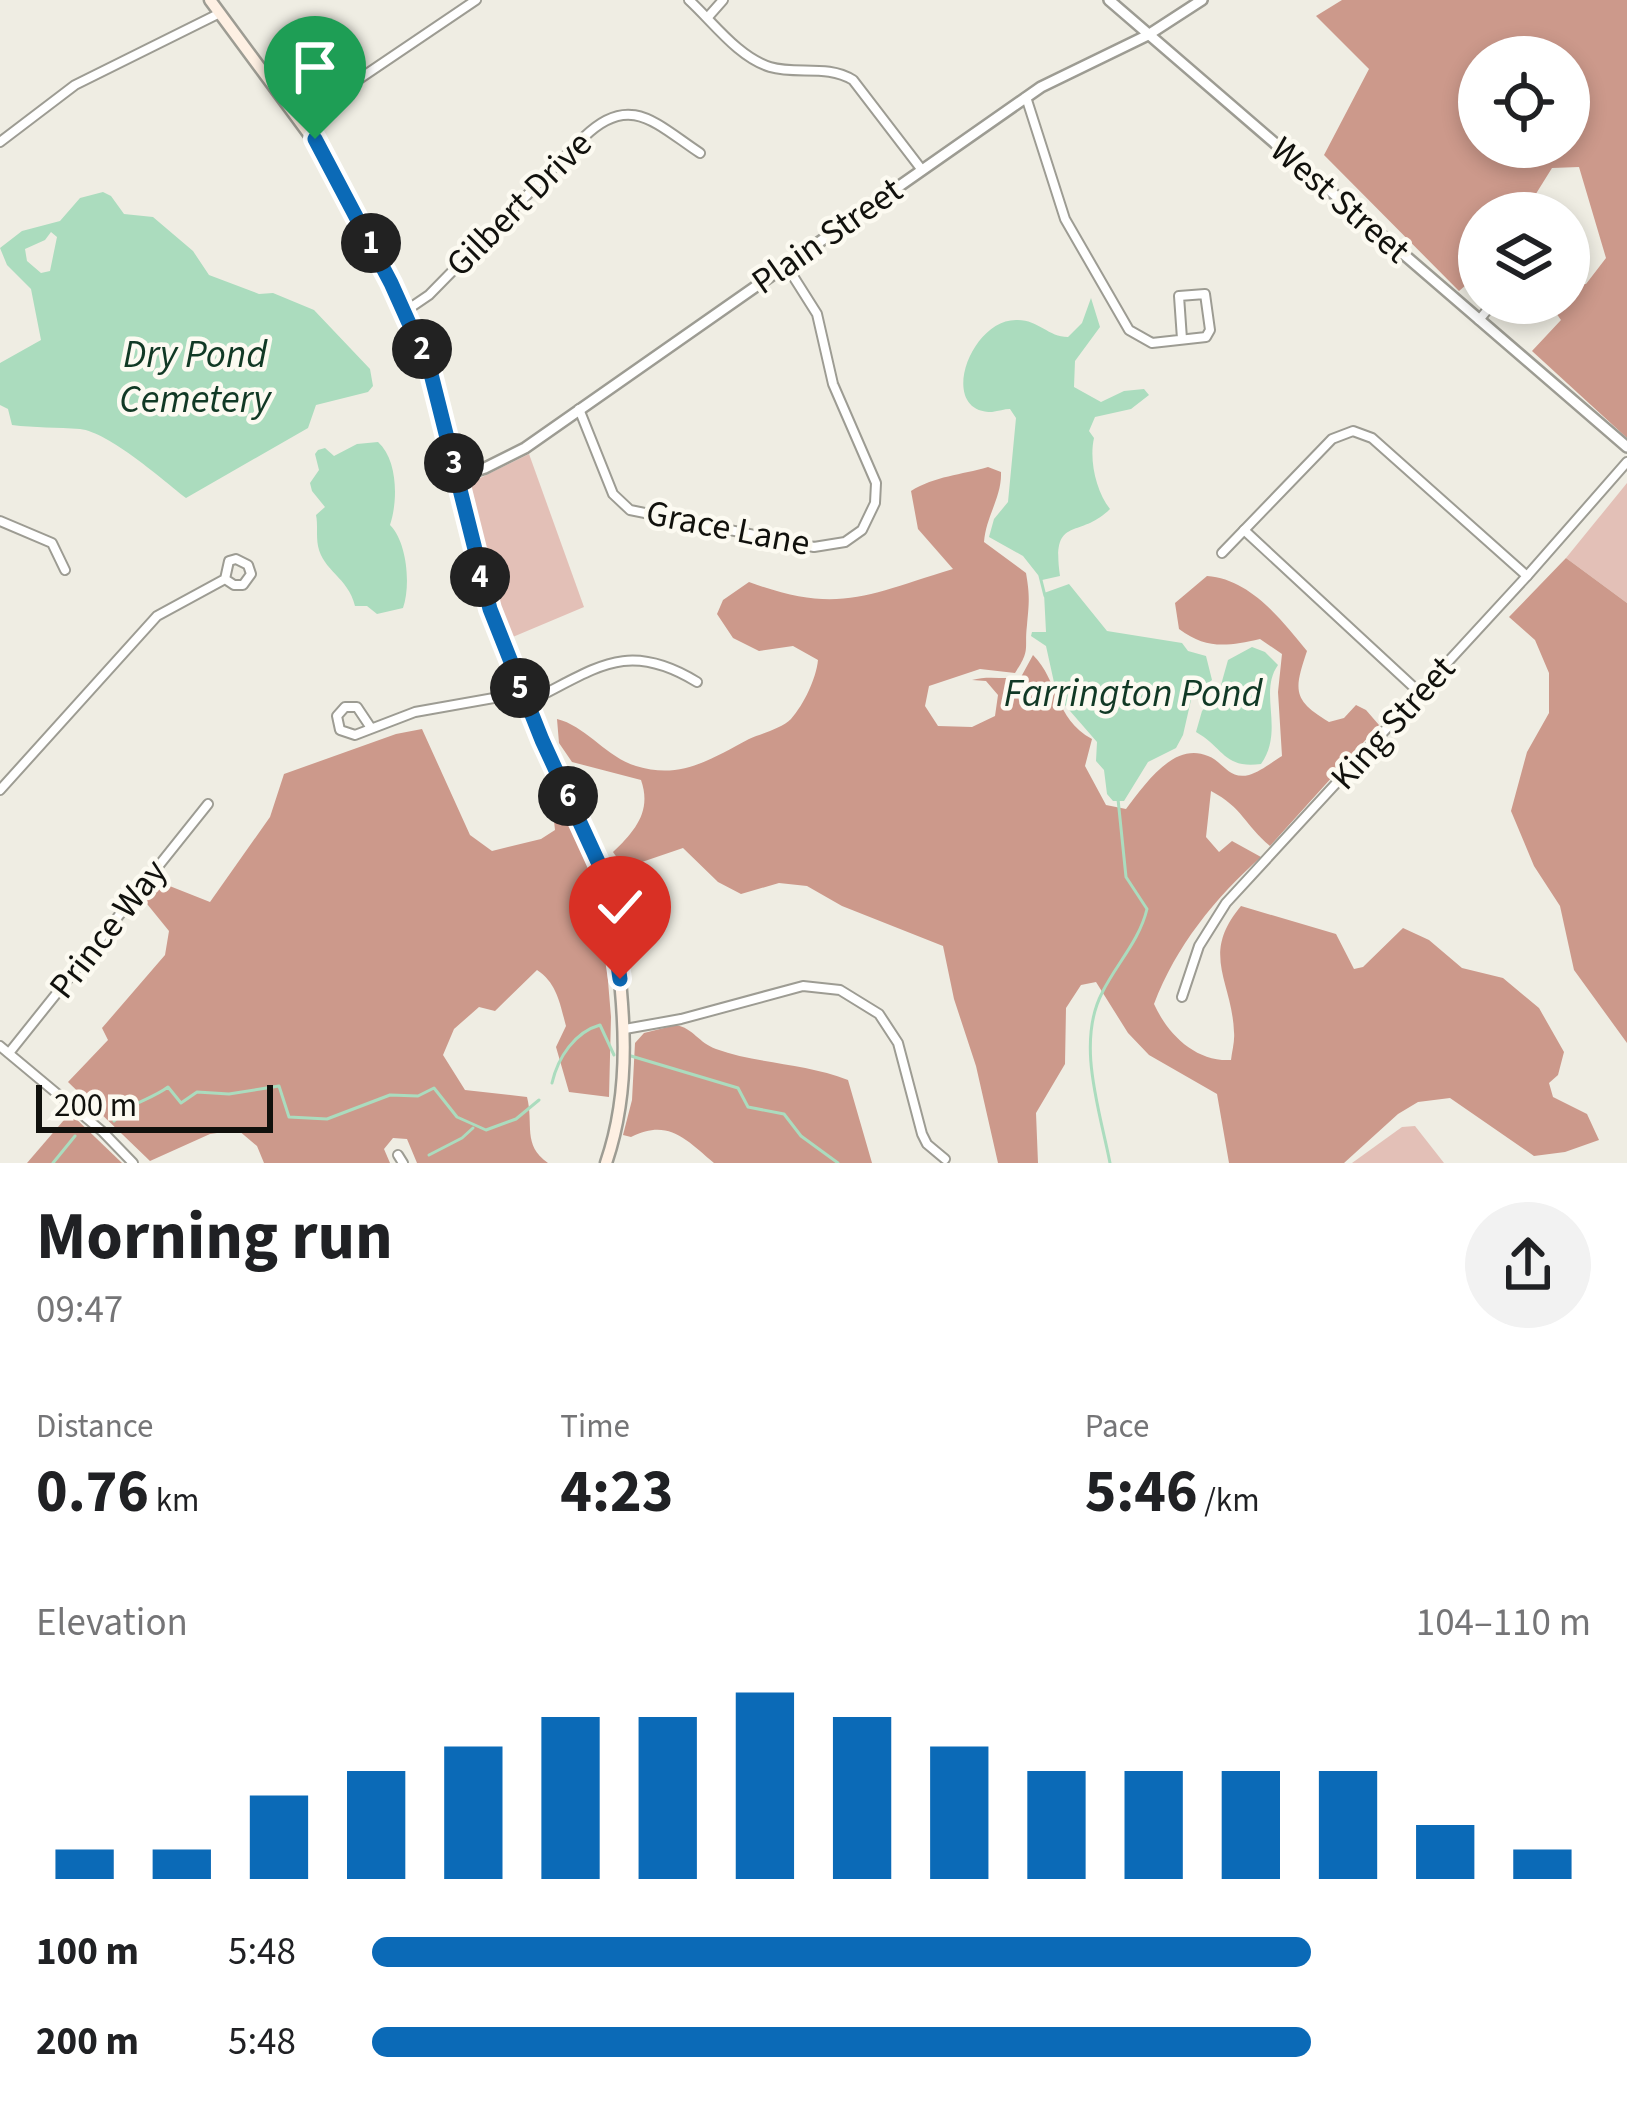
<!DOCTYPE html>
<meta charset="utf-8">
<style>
body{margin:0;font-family:"Source Sans 3",sans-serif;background:#f2f2f2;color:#202124;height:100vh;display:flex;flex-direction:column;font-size:45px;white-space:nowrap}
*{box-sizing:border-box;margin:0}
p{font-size:39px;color:#757577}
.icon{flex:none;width:66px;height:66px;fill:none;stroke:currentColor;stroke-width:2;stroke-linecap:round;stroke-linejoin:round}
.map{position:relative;height:1163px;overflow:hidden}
.drawer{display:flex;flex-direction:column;background:#fff;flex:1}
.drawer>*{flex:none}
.fabs{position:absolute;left:1458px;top:36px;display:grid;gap:24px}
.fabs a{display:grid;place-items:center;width:132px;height:132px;border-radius:50%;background:#fff;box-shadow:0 6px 18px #0003;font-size:60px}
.scale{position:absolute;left:36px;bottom:30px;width:237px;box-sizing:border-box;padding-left:12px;border:6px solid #11110d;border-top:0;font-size:33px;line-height:42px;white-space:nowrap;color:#11110d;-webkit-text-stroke:9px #fcfaf1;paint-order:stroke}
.pin{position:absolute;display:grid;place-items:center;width:102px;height:102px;color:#fff;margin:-123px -51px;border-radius:50% 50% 50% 0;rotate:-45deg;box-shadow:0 0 12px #0007}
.pin .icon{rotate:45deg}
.km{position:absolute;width:60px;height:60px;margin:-30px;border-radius:50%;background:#222;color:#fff;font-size:33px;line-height:60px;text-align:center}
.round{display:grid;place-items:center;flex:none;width:126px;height:126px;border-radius:63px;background:#f2f2f2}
.summary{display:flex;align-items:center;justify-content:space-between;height:204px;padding:0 36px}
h1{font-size:66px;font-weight:700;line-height:90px}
.figures{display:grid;grid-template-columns:repeat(3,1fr);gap:18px;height:204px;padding:12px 36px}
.figures div{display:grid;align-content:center}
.figures b{font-size:60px;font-weight:700}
.figures small{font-size:33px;font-weight:400}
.figures p{font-size:33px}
.chart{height:336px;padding:24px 36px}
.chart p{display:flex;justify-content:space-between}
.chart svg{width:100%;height:216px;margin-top:12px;stroke:#0b6ab7;stroke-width:6}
ul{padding:0 36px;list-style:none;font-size:39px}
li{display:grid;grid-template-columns:192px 144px 1fr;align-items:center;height:90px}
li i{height:30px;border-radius:15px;background:#0b6ab7}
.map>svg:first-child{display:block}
.green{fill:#e3c0b7}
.forest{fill:#cc998b;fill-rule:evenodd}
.water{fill:#abdcbe;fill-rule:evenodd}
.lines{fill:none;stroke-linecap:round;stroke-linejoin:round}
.stream{stroke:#abdcbe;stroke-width:3}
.minor-casing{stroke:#9d9c93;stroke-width:12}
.tertiary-casing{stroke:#9d9c93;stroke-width:14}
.secondary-casing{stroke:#9d9c93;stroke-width:15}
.minor{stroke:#fff;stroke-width:8}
.tertiary{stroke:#fff;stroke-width:9}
.secondary{stroke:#fef0e3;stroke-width:10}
.route-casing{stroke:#fff;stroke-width:24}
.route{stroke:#0b6ab7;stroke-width:15}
.labels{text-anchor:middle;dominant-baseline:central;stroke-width:9;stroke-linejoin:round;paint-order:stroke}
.street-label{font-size:36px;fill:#11110d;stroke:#fcfaf1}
.water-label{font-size:39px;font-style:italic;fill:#113925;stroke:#fcfaf1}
</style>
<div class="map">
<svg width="1627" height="1163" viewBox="0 0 1627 1163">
<rect width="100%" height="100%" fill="#efede3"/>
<!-- green -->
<g class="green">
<polygon points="529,454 584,607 508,639 490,591 469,488 472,482"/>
<polygon points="1627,483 1627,603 1566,558"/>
<polygon points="1415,1126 1444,1163 1352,1163 1402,1127"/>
</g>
<!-- forest -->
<g class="forest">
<path d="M 1342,0 L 1627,0 L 1627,438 L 1532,351 L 1561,320 L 1549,303 L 1569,303 L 1569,283 L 1586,284 L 1606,258 L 1579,167 L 1552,168 L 1524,213 L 1479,213 L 1479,274 L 1459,291 L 1324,155 L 1369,69 L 1316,16 ZM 1479,57 L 1569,57 L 1569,147 L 1479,147 Z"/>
<path d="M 988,467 L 1001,472 C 1002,497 986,516 984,542 L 1026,573 C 1030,596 1029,603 1027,625 C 1024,650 1031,649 1015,673 L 980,669 L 929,686 L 925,706 L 938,726 L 972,727 L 995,716 L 998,695 L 986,681 L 972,680 C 989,675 1004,680 1021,677 L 1033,655 C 1059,681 1054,718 1092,739 L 1085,766 L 1106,805 L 1126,809 C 1144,786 1173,741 1208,756 C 1224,762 1228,780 1249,775 C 1260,772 1272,762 1282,756 L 1278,692 L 1282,654 L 1260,639 C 1228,646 1207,650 1179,629 L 1175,603 L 1207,576 C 1250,579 1281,619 1307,651 C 1294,690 1292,700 1329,722 L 1344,718 L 1356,705 L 1366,710 L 1379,725 L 1270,846 C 1244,824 1243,808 1211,791 L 1206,837 L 1219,852 L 1232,841 L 1261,857 C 1215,898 1176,946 1154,1004 C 1168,1035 1196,1062 1231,1060 C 1232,1051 1235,1041 1234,1032 C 1232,980 1200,955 1241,906 L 1336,934 L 1354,969 L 1363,967 L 1403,928 L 1429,940 L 1462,968 L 1503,978 L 1539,1008 L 1564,1052 L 1558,1075 L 1549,1083 L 1553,1097 L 1587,1114 L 1599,1140 L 1565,1152 L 1534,1156 L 1450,1098 L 1418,1102 L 1398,1114 L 1344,1163 L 1229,1163 L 1217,1094 L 1149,1055 L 1128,1033 L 1096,982 L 1081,985 L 1066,1008 L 1065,1064 L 1036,1113 L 1038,1163 L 998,1163 L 976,1066 L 954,999 L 943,946 L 842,906 L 807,886 L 779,883 L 741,894 L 718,882 L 683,848 L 639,863 L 620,862 L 613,852 C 635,831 652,811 641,780 L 572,762 L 559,743 L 557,719 C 586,726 606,757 636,766 C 681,780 711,759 749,739 C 762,733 781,729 791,719 C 804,704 816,679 818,660 L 793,646 L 759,651 L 733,638 L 717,614 L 723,600 L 749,582 C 838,615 867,595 953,569 L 918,529 L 911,491 C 935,476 961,475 988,467 Z"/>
<polygon points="1566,558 1627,603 1627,1043 1574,970 1560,906 1534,866 1511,811 1527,752 1549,713 1549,673 1535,640 1509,617"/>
<path d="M 422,729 L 470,835 L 492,851 L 541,839 L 555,830 L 553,812 L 558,803 L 589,866 L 606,957 L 611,1017 L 609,1097 L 569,1092 L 556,1047 L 566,1026 C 560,1004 557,983 537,970 L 495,1011 L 479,1007 L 454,1029 L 443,1055 L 465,1090 L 527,1097 C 534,1124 522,1145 548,1163 L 417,1163 L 407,1139 L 393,1138 L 384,1149 L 390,1163 L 264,1163 L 257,1146 L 238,1130 L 210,1134 L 150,1161 L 68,1082 L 108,1040 L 102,1028 L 165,955 L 169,931 L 143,899 L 162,883 L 210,902 L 270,817 L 284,774 L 396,734 Z"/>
<path d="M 676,1025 C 693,1028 699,1043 716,1049 C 757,1064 805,1063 848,1080 L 872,1163 L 714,1163 C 686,1139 668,1118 631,1137 L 623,1135 L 632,1100 L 635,1043 L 644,1033 Z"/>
<polygon points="70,1113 122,1163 27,1163"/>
</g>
<!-- water -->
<g class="water">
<path d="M 103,192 L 111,196 L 124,214 L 153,217 L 193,251 L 209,275 L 259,294 L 273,293 L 314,310 L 370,369 L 373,386 L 368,392 L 316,405 L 308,428 L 186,498 C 164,481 109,432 80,429 C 58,427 34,428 12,425 L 8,409 L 0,405 L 0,363 L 41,340 L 31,289 L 7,265 L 0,248 L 22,231 L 60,221 L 80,198 ZM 51,232 L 57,237 L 50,271 L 41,273 L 27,261 L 25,249 L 45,240 Z"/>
<path d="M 1091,298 L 1100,327 L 1075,361 L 1074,387 L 1101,402 L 1124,391 L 1144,389 L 1149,395 L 1131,409 L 1095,417 L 1089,431 L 1094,438 C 1089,460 1096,491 1110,509 C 1079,540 1051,514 1060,576 L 1042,580 L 1023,556 L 989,537 L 994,519 L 1008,502 L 1016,418 L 1010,409 C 1004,409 999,411 992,412 C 937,412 970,320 1016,320 C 1038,319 1048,337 1068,337 L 1082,323 Z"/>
<path d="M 378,442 C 398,460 398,501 390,525 C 407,542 411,585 403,608 L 377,614 L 367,606 L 355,606 C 348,577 323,571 318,546 C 316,536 318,524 316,515 L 325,507 L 312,491 L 310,483 L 319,470 L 315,454 L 318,450 L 325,448 L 334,456 L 357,444 Z"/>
<polygon points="1069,584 1107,631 1182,643 1188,651 1206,656 1212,680 1191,700 1183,735 1176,748 1148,762 1124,801 1113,801 1107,794 1104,770 1096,761 1097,742 1057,696 1046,646 1031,636 1032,632 1046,632 1044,593"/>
<path d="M 1252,647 L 1265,652 L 1278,665 C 1258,693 1285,730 1261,764 C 1224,769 1224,748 1196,732 L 1202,711 L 1219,692 L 1228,660 Z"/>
</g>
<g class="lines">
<!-- stream -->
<g class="stream">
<polyline points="1040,576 1045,596"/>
<polyline points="631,1056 738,1088 748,1107 784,1114 801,1136 838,1163"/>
<path d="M 552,1083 C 558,1057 575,1032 600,1025 L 614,1055"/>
<path d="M 114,1121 C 129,1102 149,1101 168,1087 L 181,1103 L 197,1092 L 229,1094 L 279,1086 L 289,1117 L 327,1119 L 390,1095 L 418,1096 L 434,1088 L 457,1117 L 486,1130 L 516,1119 L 539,1100"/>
<polyline points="429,1155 462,1138 473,1128"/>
<polyline points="53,1163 75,1136"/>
<path d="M 1110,1163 C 1100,1111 1076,1043 1102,993 C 1116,964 1139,942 1147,909 L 1126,877 L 1118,799"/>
</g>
<!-- minor casing -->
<g class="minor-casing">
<g id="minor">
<path d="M 689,0 C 713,22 738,57 770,67 C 797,75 827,64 853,80 L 922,170"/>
<polyline points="708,17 723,0"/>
<polyline points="1026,97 1065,219 1129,330 1152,343 1206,337 1210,330 1205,294 1179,296 1182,339"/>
<polyline points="300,119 476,0"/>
<polyline points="0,142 75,85 220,13"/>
<polyline points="1569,236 1571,235"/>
<path d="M 404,312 L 429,295 L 584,137 C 630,92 656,124 700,153"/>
<polyline points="1479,320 1493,303"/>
<polyline points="579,409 613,494 630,510 814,547 845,542 862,530 875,503 876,483 833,384 817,314 786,265"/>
<polyline points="0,521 52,543 65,570"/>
<polyline points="1244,530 1420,693"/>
<polyline points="1222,553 1332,439 1353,431 1372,438 1527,576"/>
<path d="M 528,702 C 595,670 625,638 697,682"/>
<polyline points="371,728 357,707 345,707 337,716 340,730 355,735 415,712 522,693"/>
<polyline points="0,790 157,616 225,579 234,585 243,585 251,574 248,565 236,559 229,561 225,579"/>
<polyline points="1182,997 1199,946 1226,903 1527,576 1627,462"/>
<polyline points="625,1029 681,1019 803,986 840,990 879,1014 898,1043 922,1134 927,1144 945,1159"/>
<polyline points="0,1046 103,1132 133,1163"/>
<polyline points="9,1053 208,804"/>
<polyline points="398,1155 403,1163"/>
</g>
</g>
<!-- tertiary casing -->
<g class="tertiary-casing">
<g id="tertiary">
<polyline points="1109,0 1627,447"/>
<polyline points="457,477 485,468 525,448 1041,87 1148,35 1202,0"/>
</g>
</g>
<!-- secondary casing -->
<g class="secondary-casing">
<path id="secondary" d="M 210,0 L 331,164 L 419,342 L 436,390 L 490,609 L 542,739 L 605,877 L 611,901 C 621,990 636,1076 606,1163"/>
</g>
<!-- minor -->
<use href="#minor" class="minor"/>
<!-- tertiary -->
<use href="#tertiary" class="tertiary"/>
<!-- secondary -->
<use href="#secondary" class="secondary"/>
</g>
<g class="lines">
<!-- route casing -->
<g class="route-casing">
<polyline id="route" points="315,139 391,283 430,370 490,609 542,740 605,877 620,979"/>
</g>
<!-- route -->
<use href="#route" class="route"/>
</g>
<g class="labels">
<!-- street labels -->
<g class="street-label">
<text transform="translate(1340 200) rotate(41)">West Street</text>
<text transform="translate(519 204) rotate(-45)">Gilbert Drive</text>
<text transform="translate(827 236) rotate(-35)">Plain Street</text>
<text transform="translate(728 528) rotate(11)">Grace Lane</text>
<text transform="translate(1393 723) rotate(-48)">King Street</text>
<text transform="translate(108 929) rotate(-52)">Prince Way</text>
</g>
<!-- water labels -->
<g class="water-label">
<text x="195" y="355">Dry Pond<tspan x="195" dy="45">Cemetery</tspan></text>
<text x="1133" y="694">Farrington Pond</text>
</g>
</g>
</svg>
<div class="fabs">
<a><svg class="icon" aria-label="locate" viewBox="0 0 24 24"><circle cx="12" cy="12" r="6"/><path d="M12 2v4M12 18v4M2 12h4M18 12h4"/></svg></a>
<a><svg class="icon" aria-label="layers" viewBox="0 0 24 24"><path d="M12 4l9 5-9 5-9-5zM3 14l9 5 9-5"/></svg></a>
</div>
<div class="scale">200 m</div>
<div class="pin" style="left:315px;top:139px;background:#1e9e55"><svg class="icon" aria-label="arrive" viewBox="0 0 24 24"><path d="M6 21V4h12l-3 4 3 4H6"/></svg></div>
<div class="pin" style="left:620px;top:979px;background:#d93025"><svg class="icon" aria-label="check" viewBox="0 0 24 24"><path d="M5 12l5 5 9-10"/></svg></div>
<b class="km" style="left:371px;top:243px">1</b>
<b class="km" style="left:422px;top:349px">2</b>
<b class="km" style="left:454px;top:463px">3</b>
<b class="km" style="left:480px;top:577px">4</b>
<b class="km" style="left:520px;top:688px">5</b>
<b class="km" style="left:568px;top:796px">6</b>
</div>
<section class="drawer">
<div class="summary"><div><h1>Morning run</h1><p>09:47</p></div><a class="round"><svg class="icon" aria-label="share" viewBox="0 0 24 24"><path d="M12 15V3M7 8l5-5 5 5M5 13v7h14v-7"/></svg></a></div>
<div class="figures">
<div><p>Distance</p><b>0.76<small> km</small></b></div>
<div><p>Time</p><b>4:23</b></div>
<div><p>Pace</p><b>5:46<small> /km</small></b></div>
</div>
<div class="chart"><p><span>Elevation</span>104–110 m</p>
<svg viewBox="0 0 160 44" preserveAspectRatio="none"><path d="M5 44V38M15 44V38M25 44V27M35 44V22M45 44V17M55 44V11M65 44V11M75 44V6M85 44V11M95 44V17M105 44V22M115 44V22M125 44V22M135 44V22M145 44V33M155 44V38"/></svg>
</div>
<ul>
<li><b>100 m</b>5:48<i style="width:77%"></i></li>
<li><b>200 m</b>5:48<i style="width:77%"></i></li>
</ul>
</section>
